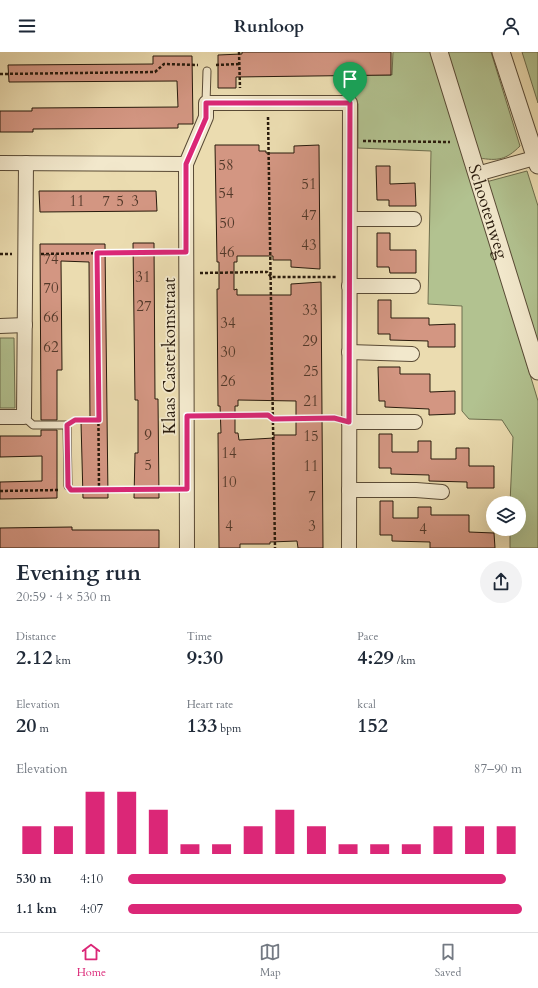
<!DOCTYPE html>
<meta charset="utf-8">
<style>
body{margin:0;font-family:Cardo,serif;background:#f2f2f3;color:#1f2937;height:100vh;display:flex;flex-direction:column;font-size:15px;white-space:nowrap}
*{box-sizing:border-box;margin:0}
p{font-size:13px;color:#747a83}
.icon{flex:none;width:22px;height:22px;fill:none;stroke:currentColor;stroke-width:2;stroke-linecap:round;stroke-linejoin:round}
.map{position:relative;height:496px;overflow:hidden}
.drawer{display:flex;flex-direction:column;background:#fff;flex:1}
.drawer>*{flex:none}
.tools{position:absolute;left:486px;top:444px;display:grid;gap:8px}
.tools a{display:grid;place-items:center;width:40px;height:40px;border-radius:50%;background:#fff;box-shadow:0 4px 16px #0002;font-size:20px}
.pin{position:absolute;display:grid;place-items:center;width:34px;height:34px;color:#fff;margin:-41px -17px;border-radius:50% 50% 50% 0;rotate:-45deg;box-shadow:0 0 4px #0007}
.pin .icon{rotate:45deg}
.round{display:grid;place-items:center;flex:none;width:42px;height:42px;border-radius:21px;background:#f2f2f3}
.headline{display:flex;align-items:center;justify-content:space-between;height:68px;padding:0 16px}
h1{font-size:22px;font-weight:800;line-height:30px}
.figures{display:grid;grid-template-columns:repeat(3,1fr);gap:6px;height:68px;padding:4px 16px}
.figures div{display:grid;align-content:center}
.figures b{font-size:20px;font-weight:800}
.figures small{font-size:11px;font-weight:400}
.figures p{font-size:11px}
.chart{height:112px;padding:8px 16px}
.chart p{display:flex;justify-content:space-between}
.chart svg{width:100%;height:72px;margin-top:4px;stroke:#db2777;stroke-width:6}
ul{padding:0 16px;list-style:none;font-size:13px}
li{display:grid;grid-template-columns:64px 48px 1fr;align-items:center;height:30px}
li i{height:10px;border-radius:5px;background:#db2777}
header{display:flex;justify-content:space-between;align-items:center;height:52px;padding:0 16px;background:#fff;font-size:18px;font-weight:800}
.tabs{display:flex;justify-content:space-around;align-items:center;height:56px;border-top:1px solid #e0e1e3;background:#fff;font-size:11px;color:#747a83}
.tabs a{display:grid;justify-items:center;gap:2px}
.tabs .selected{color:#db2777}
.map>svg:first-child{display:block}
.green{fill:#b2c290;stroke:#6d6e4e}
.building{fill:#d39682;stroke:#281a0c;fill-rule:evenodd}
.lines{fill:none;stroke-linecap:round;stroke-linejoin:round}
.service-casing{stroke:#594a35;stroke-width:9}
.minor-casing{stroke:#594a35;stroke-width:16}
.tertiary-casing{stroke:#594a35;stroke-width:19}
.path{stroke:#281a0c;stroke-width:2.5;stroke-dasharray:3 2;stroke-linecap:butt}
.service{stroke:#f2e8cc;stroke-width:7}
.minor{stroke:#f2e8cc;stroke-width:14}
.tertiary{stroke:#f2e8cc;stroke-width:17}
.route-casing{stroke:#fff;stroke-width:8}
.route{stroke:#db2777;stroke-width:5}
.labels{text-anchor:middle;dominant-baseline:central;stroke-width:3.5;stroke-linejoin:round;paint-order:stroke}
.number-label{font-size:15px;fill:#53392a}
.street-label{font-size:17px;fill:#281a0c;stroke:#f2e8cc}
</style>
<header><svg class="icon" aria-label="menu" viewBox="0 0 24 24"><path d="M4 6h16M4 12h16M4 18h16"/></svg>Runloop<svg class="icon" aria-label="person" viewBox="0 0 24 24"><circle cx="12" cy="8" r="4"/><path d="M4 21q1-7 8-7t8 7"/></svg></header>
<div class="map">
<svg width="538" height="496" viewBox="0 0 538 496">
<rect width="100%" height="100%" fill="#ebdcb0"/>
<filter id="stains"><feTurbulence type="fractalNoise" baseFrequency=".005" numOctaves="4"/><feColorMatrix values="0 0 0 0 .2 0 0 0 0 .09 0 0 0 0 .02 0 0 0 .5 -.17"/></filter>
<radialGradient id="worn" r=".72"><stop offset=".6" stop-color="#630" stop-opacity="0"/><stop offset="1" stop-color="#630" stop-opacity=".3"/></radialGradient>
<!-- green -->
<g class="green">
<polygon points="393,0 433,0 538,349 538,496 510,496 510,477 519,477 519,451 510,451 513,385 502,368 469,367 462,359 462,254 428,252 431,99 358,96 358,52 355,45 353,44 354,23 392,23"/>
<path d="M 446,0 L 491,0 L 520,94 C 506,108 498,109 479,106 Z"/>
<polygon points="522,0 538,0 538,51"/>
<polygon points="527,119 538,154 538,299 486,130"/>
<polygon points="0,286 14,286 15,356 0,356"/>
</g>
<!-- building -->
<g class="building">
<polygon points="242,0 391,0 391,23 236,25 236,36 218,36 218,3 242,2"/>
<polygon points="153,4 192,4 193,72 178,72 178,76 33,77 33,80 0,80 0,59 32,59 32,56 178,55 177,29 9,30 8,13 153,12"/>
<path d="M 215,93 L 259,93 L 259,99 L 266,99 L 266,101 L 294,101 L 294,94 L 319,93 L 320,217 L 291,215 L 291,208 L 273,208 L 273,204 L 237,204 L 237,210 L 234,210 L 234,238 L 237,237 L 237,243 L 291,243 L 291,232 L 321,230 L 323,496 L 298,496 L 297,489 L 270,490 L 270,492 L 240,492 L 240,496 L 219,496 L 218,381 L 221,381 L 220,354 L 218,354 L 217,237 L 219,237 L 219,210 L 217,210 ZM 238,348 L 296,349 L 296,383 L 274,383 L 274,386 L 239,388 L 238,381 L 235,381 L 235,354 L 238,354 Z"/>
<polygon points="376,114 390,114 390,132 415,131 416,154 389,154 389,148 377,148"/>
<polygon points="39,139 156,139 157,159 40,160"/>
<polygon points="377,181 390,181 390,198 416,198 416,221 390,221 389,215 377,215"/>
<polygon points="133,191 154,191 155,347 158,347 159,446 134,446 135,401 138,401 138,348 135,348"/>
<polygon points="40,192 105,192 108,446 83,446 81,370 90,370 89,210 61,209 62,318 57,318 57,368 41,368"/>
<polygon points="378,248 391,248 391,266 429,266 429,273 455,272 455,295 428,295 428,289 390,288 390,282 378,282"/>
<polygon points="378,315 400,315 400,322 430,322 430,340 455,339 455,362 429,363 429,357 385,355 385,349 379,349"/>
<polygon points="41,378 57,378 57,446 0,447 0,430 42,429 42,404 0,405 0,384 41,384"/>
<polygon points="379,382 392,382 392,400 418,400 418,389 431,389 431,407 456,407 456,396 469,396 469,414 494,414 494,436 467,436 467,430 429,429 429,423 391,422 391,416 379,416"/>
<polygon points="380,449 393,449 393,466 418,466 418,455 431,455 431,463 469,463 469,480 494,481 495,496 430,496 430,490 392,489 392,483 380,483"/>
<polygon points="72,475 72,478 159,478 159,496 0,496 0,476"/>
</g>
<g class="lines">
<!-- service casing -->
<g class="service-casing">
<g id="service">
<polyline points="206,51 207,19"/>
<polyline points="24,365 33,373 67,373 68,434"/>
</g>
</g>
<!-- minor casing -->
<g class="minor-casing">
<g id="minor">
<polyline points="0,111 186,112 206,65 206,51 350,51 349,496"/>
<polyline points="186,112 187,496"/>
<polyline points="477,122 538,105"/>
<polyline points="350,167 414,167"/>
<polyline points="349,234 413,234"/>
<polyline points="0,274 25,273"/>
<polyline points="349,300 412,302"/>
<polyline points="0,365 24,365 26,111"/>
<polyline points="349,370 415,370"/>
<polyline points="349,438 416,438 442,440"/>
</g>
</g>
<!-- tertiary casing -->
<g class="tertiary-casing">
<g id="tertiary">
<path id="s1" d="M 439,0 L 538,319"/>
<polyline points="501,0 538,113"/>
</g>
</g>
<!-- path -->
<g class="path">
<polyline points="239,0 240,36"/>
<polyline points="216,13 239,12"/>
<polyline points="0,22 155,20 164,12 198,13"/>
<polyline points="268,65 275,496"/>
<polyline points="363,89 450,90"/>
<polyline points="97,201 99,438 172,437"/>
<polyline points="0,202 12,202"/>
<polyline points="41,202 172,200"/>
<polyline points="200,221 267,220 271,225 336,225"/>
<polyline points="201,363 268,363 273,367 335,367"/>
<polyline points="78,368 99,368"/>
<polyline points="78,438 99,438"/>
<polyline points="0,439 59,438"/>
</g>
<!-- service -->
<use href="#service" class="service"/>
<!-- minor -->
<use href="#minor" class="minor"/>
<!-- tertiary -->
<use href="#tertiary" class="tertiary"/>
</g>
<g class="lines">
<!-- route casing -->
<g class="route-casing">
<polygon id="route" points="206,51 350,51 349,370 334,366 273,367 268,363 187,364 187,437 71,438 68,434 67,373 75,368 99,368 97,201 186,200 186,112 206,66"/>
</g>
<!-- route -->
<use href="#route" class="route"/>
</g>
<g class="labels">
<!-- number labels -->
<g class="number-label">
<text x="226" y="113">58</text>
<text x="309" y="132">51</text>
<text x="226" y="141">54</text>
<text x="77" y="149">11</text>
<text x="106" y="149">7</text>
<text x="120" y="149">5</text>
<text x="135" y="149">3</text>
<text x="309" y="163">47</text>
<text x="227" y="171">50</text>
<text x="309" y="193">43</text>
<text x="227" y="200">46</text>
<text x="51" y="207">74</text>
<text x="143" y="225">31</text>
<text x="51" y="236">70</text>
<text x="144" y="254">27</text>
<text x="310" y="258">33</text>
<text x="51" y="265">66</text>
<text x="228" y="271">34</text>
<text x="310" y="289">29</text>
<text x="51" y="295">62</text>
<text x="228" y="300">30</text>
<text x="311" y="319">25</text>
<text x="228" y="329">26</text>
<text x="311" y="349">21</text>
<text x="148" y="383">9</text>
<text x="311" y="384">15</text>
<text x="229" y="401">14</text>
<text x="148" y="413">5</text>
<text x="311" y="414">11</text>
<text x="229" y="430">10</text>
<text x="312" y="444">7</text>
<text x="229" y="474">4</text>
<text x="312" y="474">3</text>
<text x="423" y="477">4</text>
</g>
<!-- street labels -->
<g class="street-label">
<text stroke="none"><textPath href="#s1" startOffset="167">Schootenweg</textPath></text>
<text transform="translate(169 304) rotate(-90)">Klaas Casterkomstraat</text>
</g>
</g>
<rect width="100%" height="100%" filter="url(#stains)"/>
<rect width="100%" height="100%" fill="url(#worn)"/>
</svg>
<div class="tools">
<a><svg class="icon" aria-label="layers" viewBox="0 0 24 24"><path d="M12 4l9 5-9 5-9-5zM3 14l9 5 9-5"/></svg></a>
</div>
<div class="pin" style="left:350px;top:51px;background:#1e9e55"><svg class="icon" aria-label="arrive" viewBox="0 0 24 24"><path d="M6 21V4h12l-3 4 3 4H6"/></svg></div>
</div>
<section class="drawer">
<div class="headline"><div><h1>Evening run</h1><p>20:59 · 4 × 530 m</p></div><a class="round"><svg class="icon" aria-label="share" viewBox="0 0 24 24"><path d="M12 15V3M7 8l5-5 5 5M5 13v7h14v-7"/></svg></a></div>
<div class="figures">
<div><p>Distance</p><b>2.12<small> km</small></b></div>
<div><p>Time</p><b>9:30</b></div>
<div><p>Pace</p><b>4:29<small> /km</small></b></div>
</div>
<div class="figures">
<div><p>Elevation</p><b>20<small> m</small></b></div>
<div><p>Heart rate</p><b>133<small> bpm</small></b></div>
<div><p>kcal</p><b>152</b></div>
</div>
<div class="chart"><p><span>Elevation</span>87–90 m</p>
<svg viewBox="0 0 160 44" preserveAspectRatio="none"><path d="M5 44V27M15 44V27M25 44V6M35 44V6M45 44V17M55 44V38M65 44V38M75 44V27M85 44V17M95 44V27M105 44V38M115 44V38M125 44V38M135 44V27M145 44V27M155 44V27"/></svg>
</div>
<ul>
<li><b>530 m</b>4:10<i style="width:96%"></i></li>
<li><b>1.1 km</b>4:07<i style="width:100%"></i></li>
</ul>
</section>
<nav class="tabs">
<a class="selected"><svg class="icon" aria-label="home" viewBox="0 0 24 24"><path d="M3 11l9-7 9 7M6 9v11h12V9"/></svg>Home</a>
<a><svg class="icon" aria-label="map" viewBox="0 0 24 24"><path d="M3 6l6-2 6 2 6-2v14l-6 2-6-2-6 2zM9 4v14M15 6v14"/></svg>Map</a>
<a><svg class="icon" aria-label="saved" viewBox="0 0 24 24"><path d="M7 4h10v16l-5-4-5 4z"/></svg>Saved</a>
</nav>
